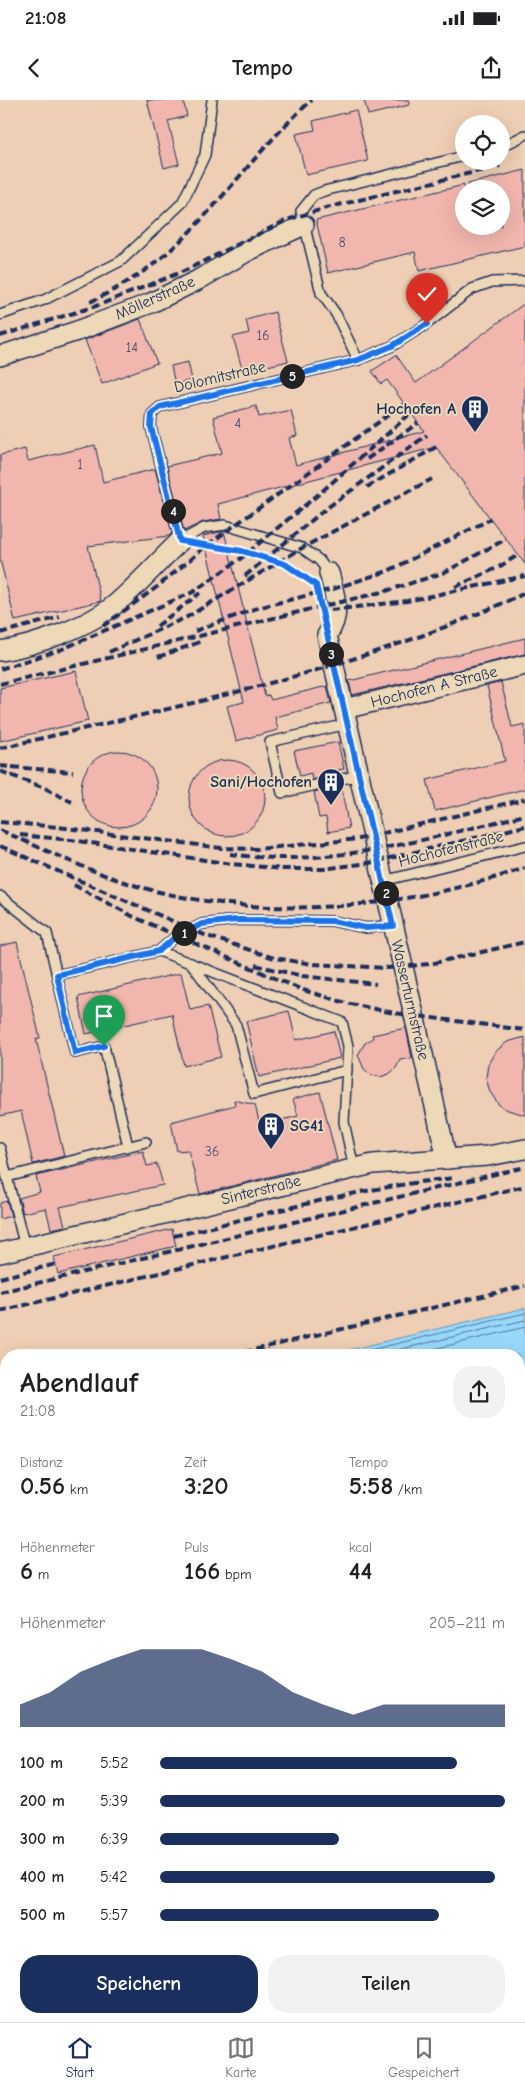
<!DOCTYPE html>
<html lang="de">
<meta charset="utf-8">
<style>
body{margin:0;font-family:"Comic Neue",sans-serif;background:#f2f2f2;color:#202124;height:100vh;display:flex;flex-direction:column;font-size:19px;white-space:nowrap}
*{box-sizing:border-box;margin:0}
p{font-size:16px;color:#757577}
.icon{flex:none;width:28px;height:28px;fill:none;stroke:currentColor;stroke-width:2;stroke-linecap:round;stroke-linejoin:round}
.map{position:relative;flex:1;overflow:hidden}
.panel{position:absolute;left:0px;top:1249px;width:525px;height:674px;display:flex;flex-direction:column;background:#fff;border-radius:20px 20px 0 0;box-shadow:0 5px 20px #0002}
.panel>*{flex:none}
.fabs{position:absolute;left:455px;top:15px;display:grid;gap:10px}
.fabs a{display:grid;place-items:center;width:55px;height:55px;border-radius:50%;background:#fff;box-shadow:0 5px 20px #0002;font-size:25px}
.pin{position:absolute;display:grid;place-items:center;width:42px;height:42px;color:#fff;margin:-51px -21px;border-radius:50% 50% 50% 0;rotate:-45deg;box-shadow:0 0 5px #0007}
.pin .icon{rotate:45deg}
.km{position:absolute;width:25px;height:25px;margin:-12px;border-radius:50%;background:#222;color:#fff;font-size:14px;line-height:25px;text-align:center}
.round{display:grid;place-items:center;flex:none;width:52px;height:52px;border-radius:20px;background:#f2f2f2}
.summary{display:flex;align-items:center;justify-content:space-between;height:85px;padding:0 20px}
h1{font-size:28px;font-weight:600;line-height:38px}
.stats{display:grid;grid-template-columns:repeat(3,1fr);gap:8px;height:85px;padding:5px 20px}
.stats div{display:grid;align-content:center}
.stats b{font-size:25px;font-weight:600}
.stats small{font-size:14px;font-weight:400}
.stats p{font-size:14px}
.chart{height:140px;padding:10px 20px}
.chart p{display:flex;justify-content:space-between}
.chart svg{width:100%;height:90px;margin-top:5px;fill:#1b2f5e;opacity:.7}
.button{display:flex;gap:10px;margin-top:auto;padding:10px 20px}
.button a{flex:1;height:58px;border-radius:20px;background:#1b2f5e;color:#fff;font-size:20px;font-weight:600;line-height:58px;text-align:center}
.button a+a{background:#f2f2f2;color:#202124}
ul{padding:0 20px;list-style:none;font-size:16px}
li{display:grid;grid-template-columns:80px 60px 1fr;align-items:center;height:38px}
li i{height:12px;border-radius:6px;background:#1b2f5e}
.status{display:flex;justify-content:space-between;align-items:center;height:35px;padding:0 25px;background:#fff;direction:ltr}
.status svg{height:14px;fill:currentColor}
header{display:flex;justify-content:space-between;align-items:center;height:65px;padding:0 20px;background:#fff;font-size:22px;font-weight:600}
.dock{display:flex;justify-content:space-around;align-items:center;height:70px;border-top:1px solid #e0e0e0;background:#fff;font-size:14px;color:#757577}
.dock a{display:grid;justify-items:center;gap:2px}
.dock .current{color:#1b2f5e}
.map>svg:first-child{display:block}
.built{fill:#eeceb4;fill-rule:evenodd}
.water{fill:#98d9fa;stroke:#6695bc}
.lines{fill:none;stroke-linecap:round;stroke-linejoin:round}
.shore{stroke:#4d739c;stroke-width:1}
.building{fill:#f1b6ae;stroke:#1b2f5e}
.service-casing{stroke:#1b2f5e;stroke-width:12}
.minor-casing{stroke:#1b2f5e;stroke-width:22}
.path{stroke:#1b2f5e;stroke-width:3;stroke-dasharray:1 4;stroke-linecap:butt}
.service{stroke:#edd8b7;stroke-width:9}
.minor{stroke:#edd8b7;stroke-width:19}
.rail{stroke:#1b2f5e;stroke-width:4;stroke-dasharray:8 4;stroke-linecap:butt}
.route-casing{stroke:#fff;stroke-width:10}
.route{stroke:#1a73e8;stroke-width:6}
.labels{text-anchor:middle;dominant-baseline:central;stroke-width:4;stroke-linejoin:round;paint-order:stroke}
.number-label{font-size:14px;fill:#505172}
.street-label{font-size:16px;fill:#1b2f5e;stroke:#edd8b7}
.poi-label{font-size:16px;font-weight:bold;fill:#1b2f5e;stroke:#edd8b7;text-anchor:end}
</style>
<div class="status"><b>21:08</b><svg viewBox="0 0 49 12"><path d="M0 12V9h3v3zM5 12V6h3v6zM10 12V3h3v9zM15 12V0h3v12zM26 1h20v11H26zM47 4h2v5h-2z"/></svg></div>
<header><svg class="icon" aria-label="back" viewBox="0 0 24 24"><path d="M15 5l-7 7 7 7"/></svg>Tempo<svg class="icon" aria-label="share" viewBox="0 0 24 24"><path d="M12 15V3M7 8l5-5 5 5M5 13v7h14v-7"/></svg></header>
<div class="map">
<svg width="525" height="1922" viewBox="0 0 525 1922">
<rect width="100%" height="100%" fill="#edd8b7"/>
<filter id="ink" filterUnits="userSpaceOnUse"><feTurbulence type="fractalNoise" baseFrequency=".02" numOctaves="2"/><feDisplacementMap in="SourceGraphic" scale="10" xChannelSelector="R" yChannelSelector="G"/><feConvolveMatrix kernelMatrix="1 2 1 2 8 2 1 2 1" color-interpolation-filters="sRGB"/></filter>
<g filter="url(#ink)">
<!-- built -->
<path class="built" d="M 0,0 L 525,0 L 525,1922 L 0,1922 ZM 464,24 L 501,24 L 501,61 L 464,61 ZM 464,89 L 501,89 L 501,126 L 464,126 ZM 6,1255 L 519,1255 L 519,1916 L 6,1916 Z"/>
<!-- water -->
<g class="water">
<polygon points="525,1208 525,1550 519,1551 519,1255 328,1255"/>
<polygon points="6,1332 6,1674 0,1676 0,1333"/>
</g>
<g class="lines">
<!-- shore -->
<g class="shore">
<polyline points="349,1255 525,1213"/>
<polyline points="376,1255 525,1220"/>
<polyline points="409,1255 525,1227"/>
</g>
</g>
<!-- building -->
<g class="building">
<polygon points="147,0 183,0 187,16 168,21 179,64 164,68"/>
<polygon points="364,0 409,0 409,5 368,15"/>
<polygon points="356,10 368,61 306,75 296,34 315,30 313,21"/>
<polygon points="525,70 525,146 419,171 415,152 328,173 316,120 464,85 464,126 501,126 501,89 469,89 468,84"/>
<polygon points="525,203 525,464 436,347 218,404 221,419 203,422 184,431 167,366 222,353 213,317 256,306 259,317 291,310 297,336 289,338 296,365 424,331 387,280 381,284 372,271 396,255 416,283"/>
<polygon points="275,212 288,261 243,272 233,237 249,233 246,220"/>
<polygon points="140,219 157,263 102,284 85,240"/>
<polygon points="188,262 192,280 175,284 171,266"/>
<polygon points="95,345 103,382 155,369 172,433 169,436 88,446 101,501 15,521 0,459 0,355 25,349 28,361"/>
<polygon points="224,431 265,596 269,595 271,600 327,586 331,603 275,617 278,630 236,641 227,606 244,602 203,436"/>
<polygon points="525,538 525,554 352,595 349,581"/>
<polygon points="76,571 88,621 0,641 0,588"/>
<polygon points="501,582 512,627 525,624 525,689 435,711 427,680 505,661 487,586"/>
<polygon points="338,642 344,669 338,670 339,673 312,680 311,673 300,676 294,651"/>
<circle cx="119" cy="689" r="38"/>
<circle cx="227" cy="698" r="38"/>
<polygon points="341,686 349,728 328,732 326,717 319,718 314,692"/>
<polygon points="17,842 40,938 36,939 64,1056 33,1064 21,1011 0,1016 0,846"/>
<polygon points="181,873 190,910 208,906 221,957 184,966 172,914 86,934 78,897"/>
<polygon points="289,911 296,940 334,931 340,958 259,977 246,921"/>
<polygon points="406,928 412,958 400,960 396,968 389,974 380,977 371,975 364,969 358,955 365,943 373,938 372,935"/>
<polygon points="525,937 525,1015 508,1010 499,1005 490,992 486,978 488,964 495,952 507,942"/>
<polygon points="320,992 337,1060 200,1094 188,1050 177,1051 171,1022 235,1005 234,1000 255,1005 260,1025 298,1016 293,999"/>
<polygon points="143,1051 147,1066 157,1064 163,1085 60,1107 65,1126 51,1129 46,1108 23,1113 19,1098 40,1092 36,1076"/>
<polygon points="7,1101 11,1116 0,1119 0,1103"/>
<polygon points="172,1129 176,1146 58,1174 54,1157"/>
</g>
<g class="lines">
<!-- service casing -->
<g class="service-casing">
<g id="service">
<polyline points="501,47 525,35"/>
<polyline points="0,215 44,200 121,161 182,103 205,55 212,0"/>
<polyline points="358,260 336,214 321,193 301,111 314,95 324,91 464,56"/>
<polyline points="329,473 319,460 302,448 225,425 204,428 180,441 151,327 152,314 160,307 358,260 392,246 427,224 472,189 492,182 525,181"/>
<polyline points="347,624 270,642 282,693 359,675"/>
<polyline points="383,781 525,746"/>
<polyline points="0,796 47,833 75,953 104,946 128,1046"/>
<polyline points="159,851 174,838 202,824 236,820 332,821 366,828 393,825"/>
<polyline points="191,863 236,925 254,994 347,970"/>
<polyline points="57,875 159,851 342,922 348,946 344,1022 354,1068"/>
<polyline points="0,1048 7,1077"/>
<polyline points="25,1147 7,1077 146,1042"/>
<polyline points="495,1916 496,1922"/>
</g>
</g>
<!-- minor casing -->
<g class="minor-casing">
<g id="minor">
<polyline points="0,256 77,231 151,203 198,180 248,151 304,125"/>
<path d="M 329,473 C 335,495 342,515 327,535 L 447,1059"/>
<path d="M 0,551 C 35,546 90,526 117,503 C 139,484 159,461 180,441"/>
<polyline points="344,609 525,565"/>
<polyline points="0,1153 373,1064 488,1056 525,1049"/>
</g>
</g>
<!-- path -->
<polyline class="path" points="201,444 242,451 285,464 315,485"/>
<!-- service -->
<use href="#service" class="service"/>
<!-- minor -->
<use href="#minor" class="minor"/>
<!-- rail -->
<g class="rail">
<path d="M 90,202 C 121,187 151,169 176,145 C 224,100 262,44 312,0"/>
<polyline points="0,236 99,205 184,171 287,120 326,108 500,66"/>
<polyline points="367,359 418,323"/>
<polyline points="367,387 436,347"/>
<polyline points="245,476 323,411 427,335"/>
<polyline points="455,487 499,467 518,455"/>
<polyline points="331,510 407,501 525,476"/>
<polyline points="103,526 157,487 206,446 404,304"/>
<polyline points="157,526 200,493"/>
<polyline points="195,531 257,508 333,489 388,471 491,419"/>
<polyline points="0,533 60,517"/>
<polyline points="109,552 187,517 302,448 432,379"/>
<polyline points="158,557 200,542"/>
<polyline points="0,569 60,550 193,492 240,459 320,393 411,313"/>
<polyline points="0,584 386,491 443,473 506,439"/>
<path d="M 0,648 C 178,606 358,571 525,493"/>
<polyline points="0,666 73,672"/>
<polyline points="0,671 47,689 72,702"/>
<polyline points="0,722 58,727 221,748 258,749 359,739 525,699"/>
<path d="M 0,730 C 48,751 94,774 144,788 C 268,822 405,809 525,768"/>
<polyline points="20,735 71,740 232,764 283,769 323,769 369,763 525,726"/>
<polyline points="0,746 207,836 274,858 312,864 388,868 430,864 525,842"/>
<path d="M 230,754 C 331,769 428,738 525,715"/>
<polyline points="74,785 134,817 300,889 346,903 394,913 525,930"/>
<polyline points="255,865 302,876 376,884"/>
<path d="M 174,1136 C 267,1114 360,1087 455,1078"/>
<polyline points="0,1178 56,1164"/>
<polyline points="0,1192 525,1067"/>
<polyline points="0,1211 525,1086"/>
<polyline points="232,1255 525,1186"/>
<polyline points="0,1309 6,1308"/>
<polyline points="519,1569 525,1567"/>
<polyline points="0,1692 6,1690"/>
<polyline points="0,1722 6,1721"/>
<polyline points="519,1792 525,1790"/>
<polyline points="519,1806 525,1805"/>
<polyline points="519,1820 525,1818"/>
<polyline points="519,1848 525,1847"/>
<polyline points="0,1915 6,1914"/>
<polyline points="33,1922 57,1916"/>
<polyline points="91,1922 115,1916"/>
</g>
</g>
</g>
<g class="lines" filter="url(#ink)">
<!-- route casing -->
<g class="route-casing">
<polyline id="route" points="104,946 75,953 57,875 159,851 174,838 202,824 236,820 332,821 366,828 393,826 316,485 285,464 242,451 180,441 151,327 152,314 160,307 358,260 392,246 427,224"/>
</g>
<!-- route -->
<use href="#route" class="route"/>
</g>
<!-- icons -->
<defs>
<g id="building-pin" transform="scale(1.4375)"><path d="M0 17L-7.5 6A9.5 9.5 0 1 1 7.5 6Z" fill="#1b2f5e" stroke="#edd8b7"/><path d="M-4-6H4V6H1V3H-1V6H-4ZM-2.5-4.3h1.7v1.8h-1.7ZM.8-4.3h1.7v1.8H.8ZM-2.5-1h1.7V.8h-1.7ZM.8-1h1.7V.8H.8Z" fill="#fff"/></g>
</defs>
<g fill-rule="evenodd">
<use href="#building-pin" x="475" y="309"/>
<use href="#building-pin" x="331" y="682"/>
<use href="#building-pin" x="271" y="1026"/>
</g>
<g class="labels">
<!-- number labels -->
<g class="number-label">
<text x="342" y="142">8</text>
<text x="263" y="235">16</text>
<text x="132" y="247">14</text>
<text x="238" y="323">4</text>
<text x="80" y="364">1</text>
<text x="212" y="1051">36</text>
</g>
<!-- street labels -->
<g class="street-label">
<text transform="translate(155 198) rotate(-24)">Möllerstraße</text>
<text transform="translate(220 277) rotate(-13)">Dolomitstraße</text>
<text transform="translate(434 587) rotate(-14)">Hochofen A Straße</text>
<text transform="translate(451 749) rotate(-14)">Hochofenstraße</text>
<text transform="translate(410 900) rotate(77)">Wasserturmstraße</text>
<text transform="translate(261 1090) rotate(-14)">Sinterstraße</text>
</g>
<!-- poi labels -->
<g class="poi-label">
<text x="456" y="309">Hochofen A</text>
<text x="312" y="682">Sani/Hochofen</text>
<text x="290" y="1026" text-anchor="start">SG41</text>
</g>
</g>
</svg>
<div class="fabs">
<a><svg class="icon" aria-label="locate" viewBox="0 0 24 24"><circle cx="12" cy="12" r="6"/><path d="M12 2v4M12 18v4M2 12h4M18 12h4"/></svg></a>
<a><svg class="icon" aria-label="layers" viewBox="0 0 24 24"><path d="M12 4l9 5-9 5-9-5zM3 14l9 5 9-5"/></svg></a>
</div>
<div class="pin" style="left:104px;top:946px;background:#1e9e55"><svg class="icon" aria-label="arrive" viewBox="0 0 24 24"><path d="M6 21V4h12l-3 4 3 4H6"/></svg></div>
<div class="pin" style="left:427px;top:224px;background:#d93025"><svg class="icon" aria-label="check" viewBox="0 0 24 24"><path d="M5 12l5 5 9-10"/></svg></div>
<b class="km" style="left:184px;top:833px">1</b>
<b class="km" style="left:386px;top:793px">2</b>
<b class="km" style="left:331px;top:554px">3</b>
<b class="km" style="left:173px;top:411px">4</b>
<b class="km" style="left:292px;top:276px">5</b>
<section class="panel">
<div class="summary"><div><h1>Abendlauf</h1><p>21:08</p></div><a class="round"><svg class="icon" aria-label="share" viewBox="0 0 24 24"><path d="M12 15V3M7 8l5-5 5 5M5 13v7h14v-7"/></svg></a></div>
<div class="stats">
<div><p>Distanz</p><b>0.56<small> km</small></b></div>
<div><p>Zeit</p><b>3:20</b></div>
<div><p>Tempo</p><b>5:58<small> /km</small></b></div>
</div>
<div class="stats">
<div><p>Höhenmeter</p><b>6<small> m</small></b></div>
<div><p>Puls</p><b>166<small> bpm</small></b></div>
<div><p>kcal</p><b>44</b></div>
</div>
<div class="chart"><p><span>Höhenmeter</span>205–211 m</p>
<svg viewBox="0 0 160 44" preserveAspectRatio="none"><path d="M0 44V33L10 27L20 17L30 11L40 6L50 6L60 6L70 11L80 17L90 27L100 33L110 38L120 33L130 33L140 33L150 33L160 33V44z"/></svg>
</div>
<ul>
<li><b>100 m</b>5:52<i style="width:86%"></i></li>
<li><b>200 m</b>5:39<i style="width:100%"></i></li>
<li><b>300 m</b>6:39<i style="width:52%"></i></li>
<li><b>400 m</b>5:42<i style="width:97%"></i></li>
<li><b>500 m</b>5:57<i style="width:81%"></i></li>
</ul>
<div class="button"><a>Speichern</a><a>Teilen</a></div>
</section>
</div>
<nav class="dock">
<a class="current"><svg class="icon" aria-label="home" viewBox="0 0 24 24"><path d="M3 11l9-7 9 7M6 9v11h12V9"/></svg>Start</a>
<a><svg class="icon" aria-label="map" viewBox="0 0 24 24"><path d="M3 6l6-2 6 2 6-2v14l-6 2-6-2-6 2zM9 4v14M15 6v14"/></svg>Karte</a>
<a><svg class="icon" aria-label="saved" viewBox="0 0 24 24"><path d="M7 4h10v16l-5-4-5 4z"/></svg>Gespeichert</a>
</nav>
